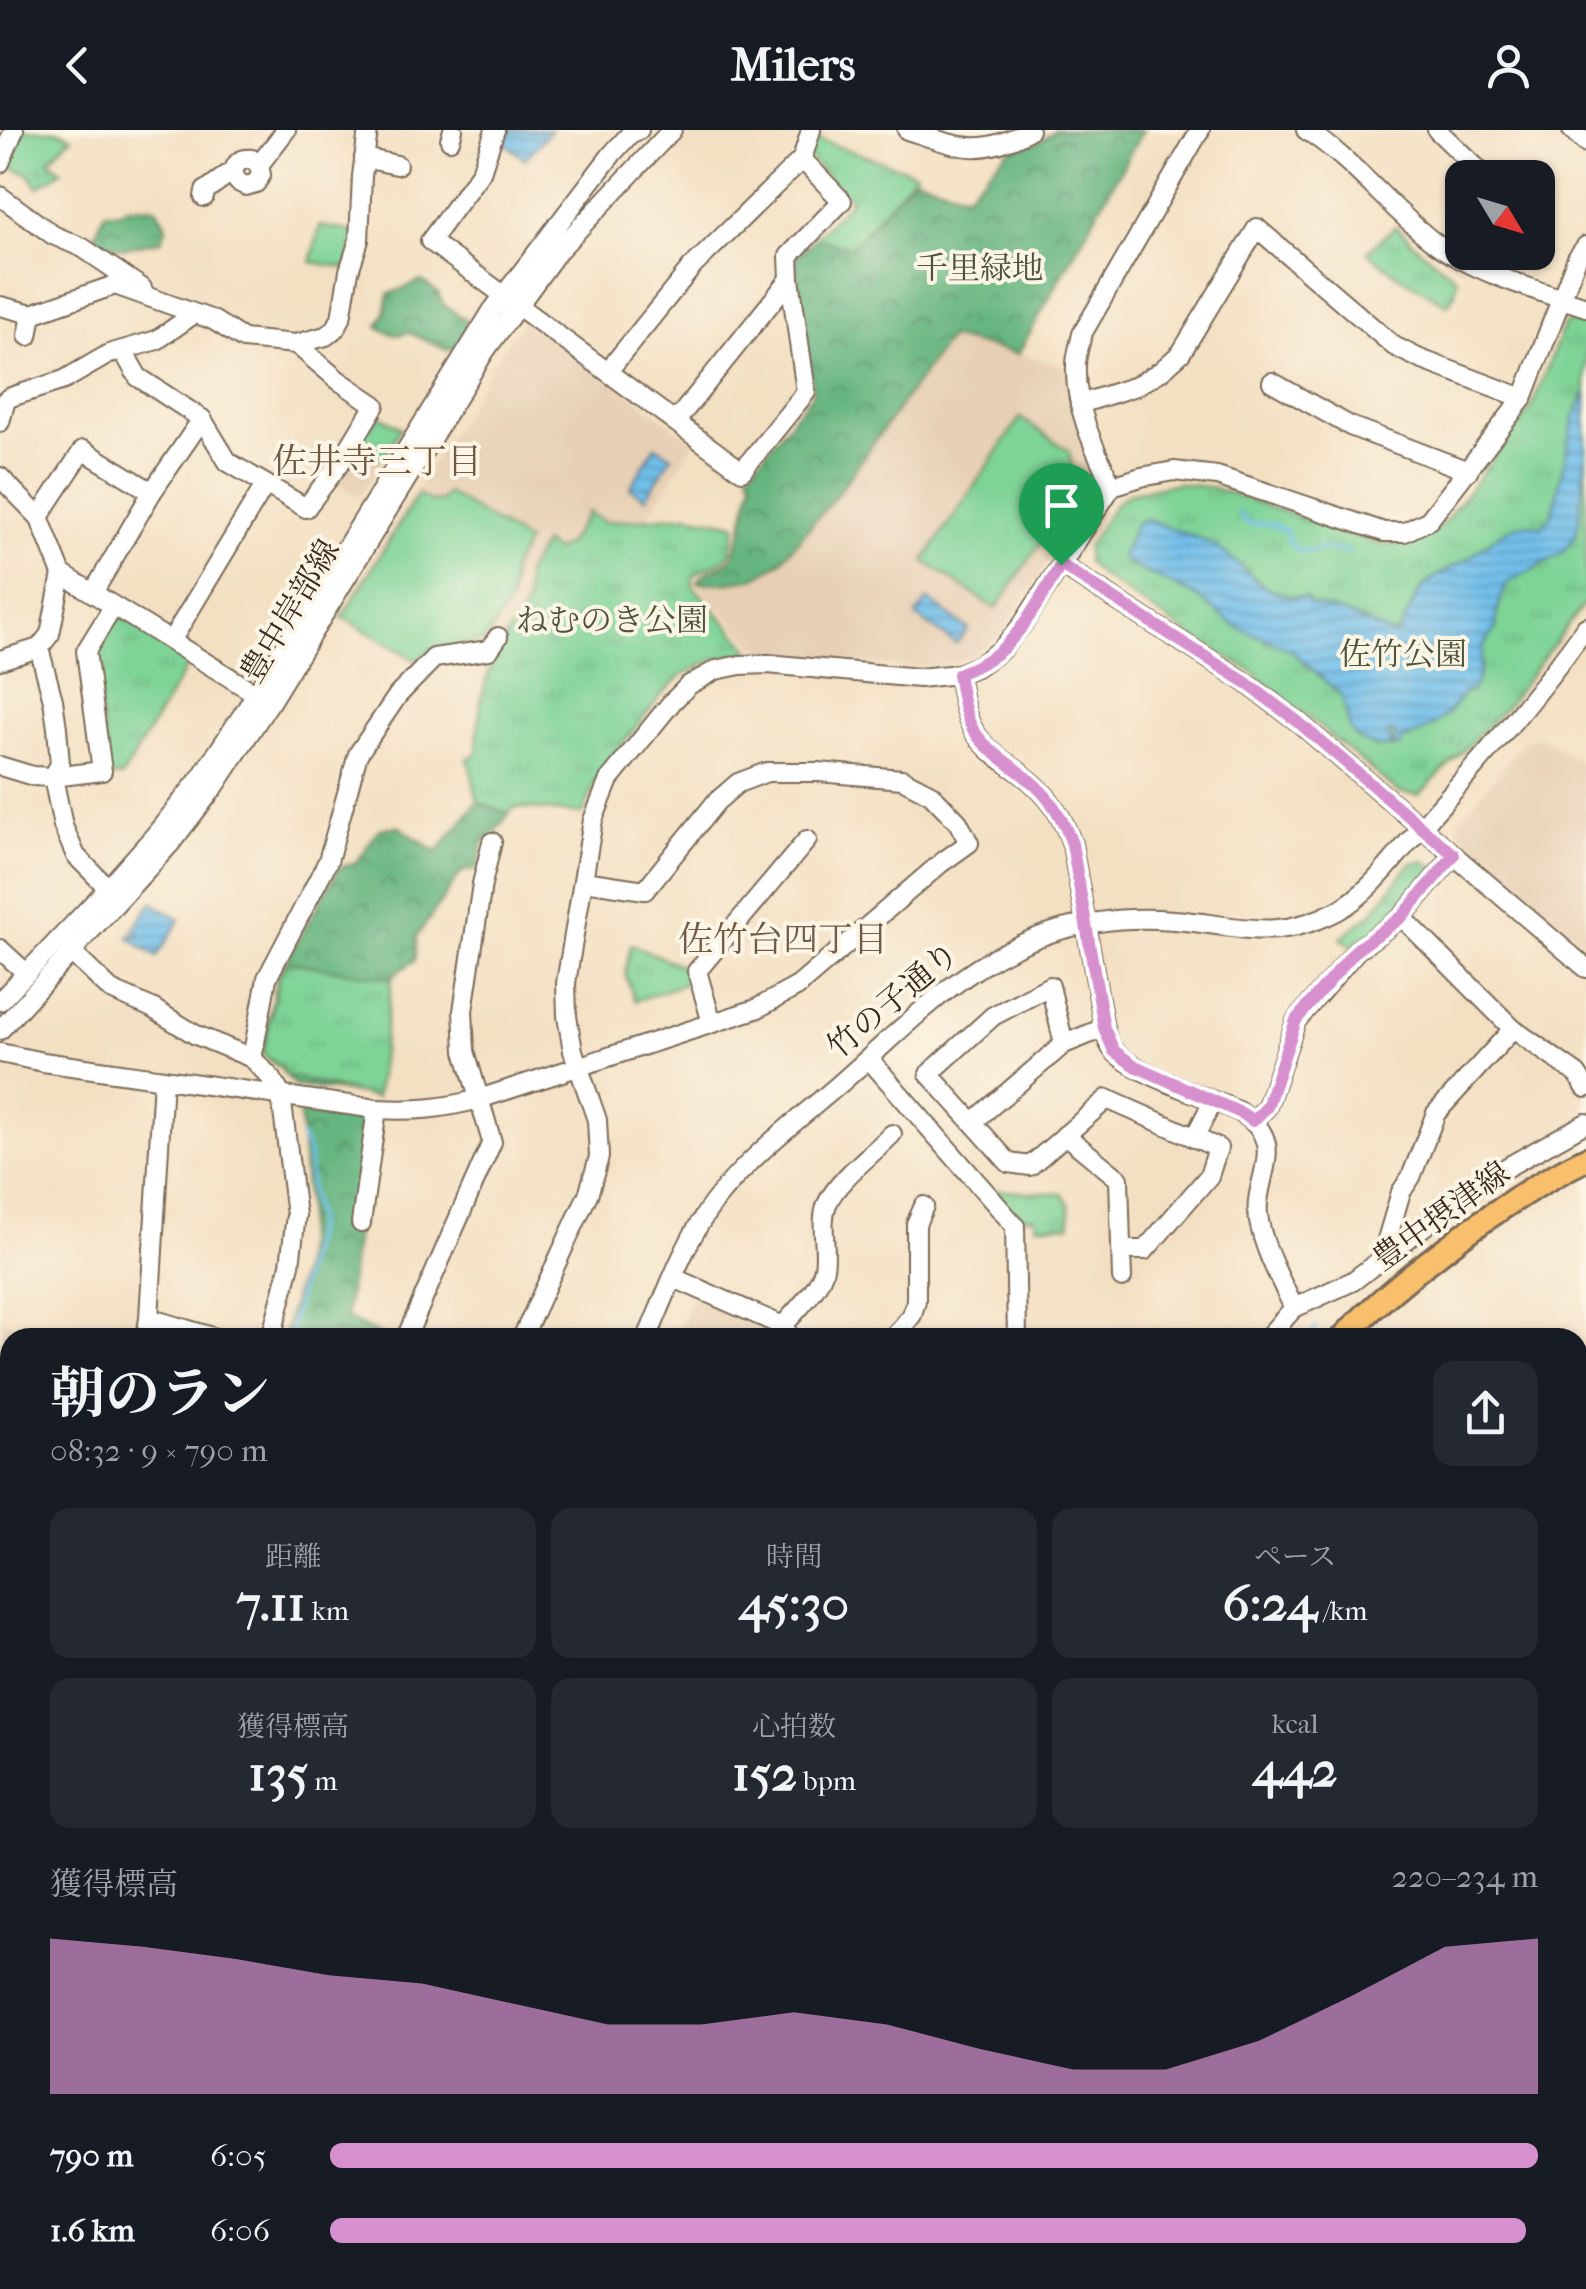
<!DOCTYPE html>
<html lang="ja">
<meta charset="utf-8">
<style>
body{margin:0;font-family:"IM FELL French Canon","Noto Serif JP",serif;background:#242831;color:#f1f3f6;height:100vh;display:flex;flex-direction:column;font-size:38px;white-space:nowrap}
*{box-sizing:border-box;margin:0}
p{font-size:32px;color:#9ea1a6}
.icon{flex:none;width:55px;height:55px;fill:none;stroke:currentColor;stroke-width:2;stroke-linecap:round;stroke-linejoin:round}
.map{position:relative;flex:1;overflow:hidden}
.drawer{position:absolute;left:0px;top:1198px;width:1588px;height:962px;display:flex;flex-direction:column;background:#171b24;border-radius:30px 30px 0 0;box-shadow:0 2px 8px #0004}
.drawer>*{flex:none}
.needle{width:65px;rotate:128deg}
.tools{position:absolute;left:1445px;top:30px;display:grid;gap:20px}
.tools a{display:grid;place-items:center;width:110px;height:110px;border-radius:20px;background:#171b24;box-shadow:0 2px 8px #0004;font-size:50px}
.pin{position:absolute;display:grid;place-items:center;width:85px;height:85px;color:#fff;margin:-102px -42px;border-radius:50% 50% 50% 0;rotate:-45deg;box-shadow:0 0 10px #0007}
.pin .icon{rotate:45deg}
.round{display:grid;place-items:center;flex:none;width:105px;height:105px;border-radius:20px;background:#242831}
.summary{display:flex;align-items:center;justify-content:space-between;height:170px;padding:0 50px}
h1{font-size:55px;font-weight:700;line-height:75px}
.metrics{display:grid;grid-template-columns:repeat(3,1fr);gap:15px;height:170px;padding:10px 50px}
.metrics div{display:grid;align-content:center;border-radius:20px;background:#242831;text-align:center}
.metrics b{font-size:50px;font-weight:700}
.metrics small{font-size:28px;font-weight:400}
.metrics p{font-size:28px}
.chart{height:280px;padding:20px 50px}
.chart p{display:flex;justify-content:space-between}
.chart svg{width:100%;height:180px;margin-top:10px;fill:#d690ce;opacity:.7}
ul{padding:0 50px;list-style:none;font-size:32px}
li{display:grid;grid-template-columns:160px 120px 1fr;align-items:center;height:75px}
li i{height:25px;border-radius:12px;background:#d690ce}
header{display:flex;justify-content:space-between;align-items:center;height:130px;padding:0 50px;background:#171b24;font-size:45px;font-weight:700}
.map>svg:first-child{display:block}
.built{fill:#e7d0b5}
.green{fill:#7ed397;stroke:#5c7e5a;stroke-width:2.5}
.forest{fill:url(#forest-crowns);stroke:#50704f;stroke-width:2.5}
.park{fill:url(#park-tufts);stroke:#5c7e5a;stroke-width:2.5}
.water{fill:url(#water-rules);stroke:#567484;stroke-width:2.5}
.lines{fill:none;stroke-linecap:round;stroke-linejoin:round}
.stream{stroke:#71bfeb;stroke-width:4}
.river{stroke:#71bfeb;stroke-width:25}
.minor-casing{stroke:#7b6a58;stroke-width:22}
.major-casing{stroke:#7b6a58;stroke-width:28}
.minor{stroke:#fff;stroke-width:18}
.major{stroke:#f8bf6c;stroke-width:22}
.route-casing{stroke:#fff;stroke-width:20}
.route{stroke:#d690ce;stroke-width:12}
.labels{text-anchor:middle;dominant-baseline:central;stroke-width:8;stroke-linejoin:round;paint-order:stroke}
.park-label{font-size:32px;fill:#4c543c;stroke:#fcf5e5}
.street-label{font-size:32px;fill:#3b2a1e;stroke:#fcf5e5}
.neighbourhood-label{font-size:35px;fill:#715b45;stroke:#fcf5e5}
</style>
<header><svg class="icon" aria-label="back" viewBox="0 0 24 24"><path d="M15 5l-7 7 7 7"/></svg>Milers<svg class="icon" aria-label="person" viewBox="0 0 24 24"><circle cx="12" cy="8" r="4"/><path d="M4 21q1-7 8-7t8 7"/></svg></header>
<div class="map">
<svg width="1586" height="2159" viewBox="0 0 1586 2159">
<defs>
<pattern id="forest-crowns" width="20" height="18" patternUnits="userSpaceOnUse" patternTransform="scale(2.5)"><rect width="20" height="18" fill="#66b580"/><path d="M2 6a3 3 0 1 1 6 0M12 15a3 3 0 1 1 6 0" fill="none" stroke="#559368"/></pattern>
<pattern id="park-tufts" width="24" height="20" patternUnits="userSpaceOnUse" patternTransform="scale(2.5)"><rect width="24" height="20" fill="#7ed397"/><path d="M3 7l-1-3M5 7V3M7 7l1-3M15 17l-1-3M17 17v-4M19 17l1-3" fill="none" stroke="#6eb582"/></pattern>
<pattern id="water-rules" width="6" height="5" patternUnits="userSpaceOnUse" patternTransform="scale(2.5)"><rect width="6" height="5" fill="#71bfeb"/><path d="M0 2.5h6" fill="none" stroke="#5e9bbe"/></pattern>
</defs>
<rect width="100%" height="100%" fill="#fcf5e5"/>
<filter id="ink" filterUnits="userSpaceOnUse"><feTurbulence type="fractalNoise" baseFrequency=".01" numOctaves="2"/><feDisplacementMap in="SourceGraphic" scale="20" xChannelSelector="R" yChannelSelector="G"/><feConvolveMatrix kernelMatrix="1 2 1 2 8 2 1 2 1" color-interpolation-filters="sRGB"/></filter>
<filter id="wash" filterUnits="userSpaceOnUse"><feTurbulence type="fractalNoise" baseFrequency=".0048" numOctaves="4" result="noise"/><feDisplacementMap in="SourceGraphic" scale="40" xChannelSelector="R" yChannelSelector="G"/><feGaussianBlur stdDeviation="2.25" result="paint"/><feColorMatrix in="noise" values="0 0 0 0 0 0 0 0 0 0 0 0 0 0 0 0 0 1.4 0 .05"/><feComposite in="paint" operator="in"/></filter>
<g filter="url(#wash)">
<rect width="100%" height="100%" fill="#f3e0c3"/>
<!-- built -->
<g class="built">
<polygon points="529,191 694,312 647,388 604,392 554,421 544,414 527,442 526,476 504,511 418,535 338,487 497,228 522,192"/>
<polygon points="949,206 1068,237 1097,341 1090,366 1001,505 972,526 950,534 909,538 760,521 698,456 698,452 725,453 834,368"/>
<polygon points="374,287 401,298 359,367 334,351"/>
<polygon points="1539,606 1586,635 1586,808 1578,808 1465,710 1459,701 1458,692 1523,613"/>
<polygon points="702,1166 778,1201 782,1208 673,1208 691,1170"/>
<polygon points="0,1189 51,1207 10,1208 10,1392 0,1394"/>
</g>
<!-- green -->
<g class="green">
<polygon points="320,96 355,102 347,138 311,132"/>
<polygon points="1020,288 1069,321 1076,360 996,479 924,431"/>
<polygon points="447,363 527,412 512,438 510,471 485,511 431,519 418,531 342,487 418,364 431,372 441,371"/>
<polygon points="10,1216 10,1384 0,1387 0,1234"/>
</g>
<!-- forest -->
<g class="forest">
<path d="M 1055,0 L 1143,0 L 1018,224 L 949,207 L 834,368 L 779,433 L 754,448 L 725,453 L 698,452 C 705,439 720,440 730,430 C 740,419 748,368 753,351 L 749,343 L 813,263 L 795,129 L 815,108 L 852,117 L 914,47 L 966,65 L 1009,20 L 1038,12 Z"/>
<path d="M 127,77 L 155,77 L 167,96 L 161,111 C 129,114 133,124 98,112 L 95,105 L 105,82 L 120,82 Z"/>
<path d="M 422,151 L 438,163 L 443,174 L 466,190 L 467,201 L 457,217 L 447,220 L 408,202 C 398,208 387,203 378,196 L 385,184 L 389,164 Z"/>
<polygon points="478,672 509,683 489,711 483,711 479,734 474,740 462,741 417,806 415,830 390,848 363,860 358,963 295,956 280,938 262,924 277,847 339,738 357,732 379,699 398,696 437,722"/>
<polygon points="308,975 361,982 368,992 346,1188 385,1207 283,1208 302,1137 307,1084 300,984"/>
</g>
<!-- park -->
<g class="park">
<polygon points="19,0 56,0 72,7 49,30 62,41 38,57 28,43 7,36"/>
<polygon points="816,9 916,43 851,118 815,108 851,70 813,32 809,24"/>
<polygon points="1396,96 1420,120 1457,148 1455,163 1448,175 1399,146 1367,122"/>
<polygon points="1582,188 1586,190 1586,471 1505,578 1419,665 1398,662 1253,542 1194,508 1097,443 1087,432 1087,417 1115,374 1128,364 1178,353 1214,358 1381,415 1413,412 1442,395 1530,281 1564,195"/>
<polygon points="379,285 401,298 385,324 376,329 356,316"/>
<path d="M 588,382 L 604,392 L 688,385 L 736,394 C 734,402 734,414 730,422 C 724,435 703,437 693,447 L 693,456 L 749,518 L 746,523 L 715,529 L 681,546 L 663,563 L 598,645 L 583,684 L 515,677 L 509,683 L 478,672 L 468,628 L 476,625 L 481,568 L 495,524 L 526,476 L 526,442 L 544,413 L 554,421 L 567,415 Z"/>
<polygon points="121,487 190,531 122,647 108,646 93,521 113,489"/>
<polygon points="1424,731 1436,738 1401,780 1351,817 1341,808 1373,782 1411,733"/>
<polygon points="631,814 688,839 692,851 635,871 625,844"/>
<polygon points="287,832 392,849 376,968 285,945 281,937 263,924 278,848"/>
<polygon points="987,1060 1062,1064 1069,1073 1070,1095 1036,1095 1035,1087 1020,1086"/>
<polygon points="334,2150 699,2150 700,2159 334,2159"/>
</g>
<!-- water -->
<g class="water">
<polygon points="509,0 551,0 525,29 505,13"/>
<path d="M 1586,262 L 1586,325 L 1579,392 L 1575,408 L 1561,424 L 1509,452 L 1503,463 L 1497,482 L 1496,498 L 1483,516 L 1478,549 L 1470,563 L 1465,561 C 1447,589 1432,600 1400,611 L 1400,617 L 1394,617 L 1393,610 L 1396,606 L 1393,602 L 1390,602 L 1388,606 L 1391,617 L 1375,617 L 1359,610 L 1350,600 L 1342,566 L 1289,519 L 1235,496 L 1198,467 L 1128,434 L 1121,427 L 1136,393 L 1145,389 C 1167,398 1200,406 1219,419 C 1256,444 1257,465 1307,468 L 1308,473 L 1344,483 L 1391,504 L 1399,503 C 1407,487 1413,468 1425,455 C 1436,444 1453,438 1466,430 C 1487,416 1513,384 1541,397 L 1552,385 L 1574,288 Z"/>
<polygon points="655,316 672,326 646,368 630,358"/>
<polygon points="928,470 968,499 956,514 916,486"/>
<polygon points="152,772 180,790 157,827 129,808 132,803 137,806 140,803 134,799"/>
</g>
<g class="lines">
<!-- stream -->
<g class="stream">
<path d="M 1239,383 C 1249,401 1258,390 1273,395 C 1278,396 1282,400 1287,402 L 1288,410 L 1297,420 L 1308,422 L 1324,418 L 1349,422"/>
<polyline points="290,1208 292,1190 316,1091 310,1061 309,1025 301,1007"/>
<polyline points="1308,1208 1317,1197"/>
<polyline points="1578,1488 1586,1490"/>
</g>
<!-- river -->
<polyline class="river" points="173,2159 182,2150"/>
</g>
</g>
<g filter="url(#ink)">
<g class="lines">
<!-- minor casing -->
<g class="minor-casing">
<g id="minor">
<polyline points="495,0 481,42 430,111 742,341 806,262 790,149 789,126 842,71 802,29"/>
<path d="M 907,0 C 957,16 980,29 1029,0"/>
<path d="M 1306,0 C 1354,30 1390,79 1435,113 C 1474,142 1539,161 1586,177"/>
<polyline points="1437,0 1487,48"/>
<polyline points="1572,0 1586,13"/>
<polyline points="450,10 453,0"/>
<polyline points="364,28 397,35"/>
<polyline points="0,33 14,0"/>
<path d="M 259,35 L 252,29 C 240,28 236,32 233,43 L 238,52 L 246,56 L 256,53 L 261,45 L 259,35 L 286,0"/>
<polyline points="0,66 53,105 83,118 142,158"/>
<polyline points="204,67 205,61 227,45 233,43"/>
<polyline points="0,176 32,184 115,155 213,190 243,209 296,214 326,206 336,198 341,188 349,141 359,110 362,46 368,0"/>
<polyline points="28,206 32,184"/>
<polyline points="123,221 138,247 202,289 228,332 306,378 340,333 375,275 338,250 296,214"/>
<polyline points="608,241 692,137 802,29 811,0"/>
<polyline points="1272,252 1350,296 1468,341"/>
<polyline points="1080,274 1136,256 1161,241 1181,223 1257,98 1394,216 1420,229 1523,268"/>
<polyline points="676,291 790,149"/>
<polyline points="0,292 6,270 11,267 64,250 109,224 157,210 194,184"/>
<polyline points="0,347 39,387"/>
<path d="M 1112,356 C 1095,320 1074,276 1076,235 C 1076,225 1080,214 1082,204 L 1200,0"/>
<polyline points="152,362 83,320 39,387 62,444 263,568"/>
<polyline points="1061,435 1245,552 1297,591 1586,838"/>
<polyline points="93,463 152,362 202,289"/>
<polyline points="171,511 265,355"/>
<polyline points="39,518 50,504 62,444"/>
<polyline points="0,530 39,518 53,570 57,598 60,634 53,647 33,646 0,636"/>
<path d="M 958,544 C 962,565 964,586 976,604 C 988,622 1006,632 1023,645 C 1048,664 1062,685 1072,714 L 1104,898 C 1106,905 1108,914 1113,920 C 1130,940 1190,961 1216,972 C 1231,978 1246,983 1256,995 C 1281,1021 1254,1055 1258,1084 C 1261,1114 1281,1151 1294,1178"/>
<polyline points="108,758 76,726 63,696 53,647 102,641 86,521 113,477"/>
<polyline points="1402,787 1513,899 1577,944 1586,958"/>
<polyline points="0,819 26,843"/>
<polyline points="71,822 111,860 152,878 196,905 252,928 272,949 281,965 296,1085 290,1135 271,1208"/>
<polyline points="0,871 108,758 155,705 201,647 247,578 492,181 612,24 630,4 639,0"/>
<polyline points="712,893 697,841 807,710"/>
<polyline points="0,900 170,714 215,656 270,572 485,221 558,121 672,0"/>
<polyline points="1064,914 1050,856 993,886 929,944 1009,1033 1030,1036 1107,969 1218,1018 1209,1046 1145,1120 1122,1120"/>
<path d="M 0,923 L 43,932 L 377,979 C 415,981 442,979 479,969 L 756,879 L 798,856 L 941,733 L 969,713 L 958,692 L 931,664 L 902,649 L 818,642 L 767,642 L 738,653 L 716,672 L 645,760 L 584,751"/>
<polyline points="252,928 267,848 328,731 358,624 398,565 434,528 489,520 498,507"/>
<polyline points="869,929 1015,1096 1017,1208"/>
<polyline points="1253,991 1267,977 1296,891 1356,821 1402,787 1454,725"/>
<polyline points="973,992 1064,914 1104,898"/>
<polyline points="1065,1005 1119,1049 1122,1148"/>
<polyline points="1194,1008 1213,971"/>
<polyline points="361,1093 377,979"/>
<polyline points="1381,1130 1401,1062 1411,1047 1436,983 1513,899"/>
<polyline points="674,1148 783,1196 791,1208"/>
<polyline points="149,1188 216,1208"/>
<path d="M 783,1196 C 796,1180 820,1159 824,1138 C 828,1117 819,1094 827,1074 C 838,1049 873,1024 892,1004"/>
<polyline points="146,1208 149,1188 163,949"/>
<polyline points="406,1208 492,1012 465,921 463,881 482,754 492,712"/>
<polyline points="522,1208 589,1062 599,1027 597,990 573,921 567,886 566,853 593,690 609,650 672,572 689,555 716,540 740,535 768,534 919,548 958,544 978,536 1001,520 1023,494 1112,356 1141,347 1174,341 1217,346 1384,402 1405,402 1429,390 1523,268 1577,128 1586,116"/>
<path d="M 647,1208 C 667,1163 684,1112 714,1072 C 748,1028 793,994 835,958 C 916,888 986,806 1099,792 C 1124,788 1149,788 1174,790 C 1239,795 1274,813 1337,781 C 1369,764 1394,728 1417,702 C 1476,636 1535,569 1586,497"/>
<polyline points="893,1208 912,1185 916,1171 916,1094 924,1076"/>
<polyline points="1267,1208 1294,1178 1353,1151 1484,1050 1586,993"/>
<polyline points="0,1429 10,1427"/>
<polyline points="1578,1460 1586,1462"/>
<polyline points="1578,1514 1586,1515"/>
<polyline points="6,1572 10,1631"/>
<polyline points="0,1721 10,1719"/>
<polyline points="0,1788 10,1792"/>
<polyline points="0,1868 10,1843"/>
<polyline points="0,2039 10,2040"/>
<polyline points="1578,2080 1586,2080"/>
<polyline points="0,2131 10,2126"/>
<polyline points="254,2150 255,2159"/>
<polyline points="705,2150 706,2159"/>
<polyline points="1014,2150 1015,2159"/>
<polyline points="822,2159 823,2150"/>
<polyline points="919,2159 919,2150"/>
<polyline points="1203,2159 1204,2150"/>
<polyline points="1432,2159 1432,2150"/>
</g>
</g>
<!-- major casing -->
<g class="major-casing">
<g id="major">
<path d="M 1343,1208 C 1371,1177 1403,1151 1436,1126 C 1483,1089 1533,1055 1586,1029"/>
<polyline points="209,2159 219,2150"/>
</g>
</g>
<!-- minor -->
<use href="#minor" class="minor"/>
<!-- major -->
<use href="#major" class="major"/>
</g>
</g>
<g class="lines" filter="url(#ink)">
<!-- route casing -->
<g class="route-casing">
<path id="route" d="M 1061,435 L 1245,552 L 1297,591 L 1454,725 L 1402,787 L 1356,820 L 1296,890 L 1267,977 L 1253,991 L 1243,984 L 1135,936 L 1114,921 L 1104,898 L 1072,714 C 1060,680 1046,662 1017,640 C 1002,629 987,619 976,604 C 964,587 962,565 958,544 C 973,538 988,531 1000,521 C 1026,498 1043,463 1061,435 Z"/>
</g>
<!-- route -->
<use href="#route" class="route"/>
</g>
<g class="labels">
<!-- park labels -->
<g class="park-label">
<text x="980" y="138">千里緑地</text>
<text x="612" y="490">ねむのき公園</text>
<text x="1403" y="524">佐竹公園</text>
</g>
<!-- street labels -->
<g class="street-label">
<text transform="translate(290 481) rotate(-59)">豊中岸部線</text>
<text transform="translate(893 870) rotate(-40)">竹の子通り</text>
<text transform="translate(1441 1086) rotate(-36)">豊中摂津線</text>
</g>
<!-- neighbourhood labels -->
<g class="neighbourhood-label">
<text x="377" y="331">佐井寺三丁目</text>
<text x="783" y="809">佐竹台四丁目</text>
</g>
</g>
</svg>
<div class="tools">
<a><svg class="needle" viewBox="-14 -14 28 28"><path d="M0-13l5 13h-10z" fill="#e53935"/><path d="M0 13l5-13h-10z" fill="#9ea1a6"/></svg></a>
</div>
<div class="pin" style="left:1061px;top:435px;background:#1e9e55"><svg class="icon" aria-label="arrive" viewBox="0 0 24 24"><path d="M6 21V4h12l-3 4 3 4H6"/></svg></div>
<section class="drawer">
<div class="summary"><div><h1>朝のラン</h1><p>08:32 · 9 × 790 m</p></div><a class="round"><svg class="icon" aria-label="share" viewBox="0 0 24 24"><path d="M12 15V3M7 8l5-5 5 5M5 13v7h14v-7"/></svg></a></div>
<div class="metrics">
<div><p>距離</p><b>7.11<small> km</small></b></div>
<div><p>時間</p><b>45:30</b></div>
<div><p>ペース</p><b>6:24<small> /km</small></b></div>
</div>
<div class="metrics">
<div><p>獲得標高</p><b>135<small> m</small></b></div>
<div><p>心拍数</p><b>152<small> bpm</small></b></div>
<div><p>kcal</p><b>442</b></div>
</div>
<div class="chart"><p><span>獲得標高</span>220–234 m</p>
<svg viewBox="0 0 160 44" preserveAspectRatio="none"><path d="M0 44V6L10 8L20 11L30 15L40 17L50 22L60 27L70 27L80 24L90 27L100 33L110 38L120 38L130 31L140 20L150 8L160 6V44z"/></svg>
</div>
<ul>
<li><b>790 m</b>6:05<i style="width:100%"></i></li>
<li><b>1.6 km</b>6:06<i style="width:99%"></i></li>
</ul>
</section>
</div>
